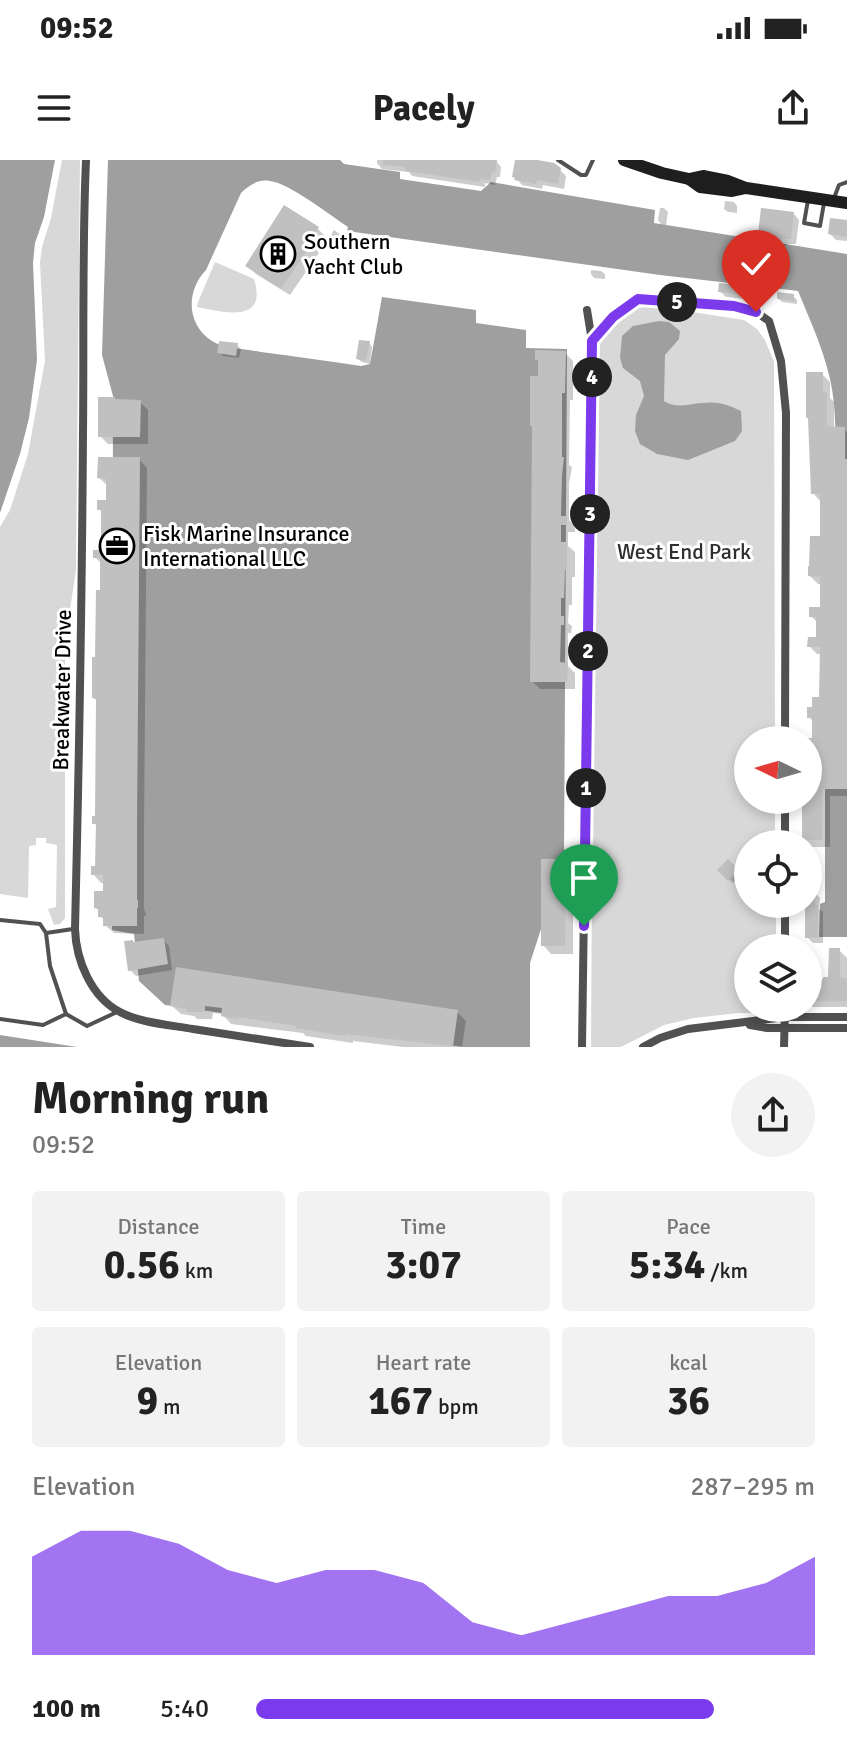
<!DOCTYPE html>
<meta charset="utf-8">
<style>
body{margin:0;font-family:Signika,sans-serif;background:#f2f2f2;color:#222;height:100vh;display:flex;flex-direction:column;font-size:30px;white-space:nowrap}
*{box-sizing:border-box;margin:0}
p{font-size:26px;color:#767676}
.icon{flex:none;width:44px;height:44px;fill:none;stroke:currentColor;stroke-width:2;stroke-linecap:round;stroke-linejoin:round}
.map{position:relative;height:887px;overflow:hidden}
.side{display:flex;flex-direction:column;background:#fff;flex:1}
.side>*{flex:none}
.needle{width:52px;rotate:275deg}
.controls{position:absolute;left:734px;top:566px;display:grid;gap:16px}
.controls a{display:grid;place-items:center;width:88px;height:88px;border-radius:50%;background:#fff;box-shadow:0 4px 12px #0003;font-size:40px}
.pin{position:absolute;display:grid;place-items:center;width:68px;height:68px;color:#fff;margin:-82px -34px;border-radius:50% 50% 50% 0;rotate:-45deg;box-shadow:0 0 8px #0007}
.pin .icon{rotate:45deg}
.km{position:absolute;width:40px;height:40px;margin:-20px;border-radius:50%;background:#222;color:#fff;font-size:22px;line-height:40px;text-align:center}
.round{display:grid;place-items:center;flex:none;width:84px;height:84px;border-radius:42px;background:#f2f2f2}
.head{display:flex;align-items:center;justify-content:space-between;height:136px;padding:0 32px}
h1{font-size:44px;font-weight:700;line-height:60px}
.metrics{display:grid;grid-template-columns:repeat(3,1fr);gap:12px;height:136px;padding:8px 32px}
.metrics div{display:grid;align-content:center;border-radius:8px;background:#f2f2f2;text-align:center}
.metrics b{font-size:40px;font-weight:700}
.metrics small{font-size:22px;font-weight:400}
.metrics p{font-size:22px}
.chart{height:224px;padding:16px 32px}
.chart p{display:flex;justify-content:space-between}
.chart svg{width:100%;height:144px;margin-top:8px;fill:#7c3aed;opacity:.7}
ul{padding:0 32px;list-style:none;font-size:26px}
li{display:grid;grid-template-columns:128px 96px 1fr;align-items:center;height:60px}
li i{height:20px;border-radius:10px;background:#7c3aed}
.status{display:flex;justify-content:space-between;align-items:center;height:56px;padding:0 40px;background:#fff;direction:ltr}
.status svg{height:22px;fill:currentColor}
header{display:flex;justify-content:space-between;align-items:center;height:104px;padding:0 32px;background:#fff;font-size:36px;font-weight:700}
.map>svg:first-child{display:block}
.green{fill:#d8d8d8}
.water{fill:#9f9f9f}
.shadow{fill:#0003}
.building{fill:#c0c0c0}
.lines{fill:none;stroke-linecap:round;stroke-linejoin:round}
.lane{stroke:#515151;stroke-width:4}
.street{stroke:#515151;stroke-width:8}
.secondary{stroke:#1e1e1e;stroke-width:12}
.route-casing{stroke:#fff;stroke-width:16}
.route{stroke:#7c3aed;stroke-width:10}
.labels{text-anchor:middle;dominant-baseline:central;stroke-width:6;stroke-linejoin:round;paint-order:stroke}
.poi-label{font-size:22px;fill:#000;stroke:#fff;text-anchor:start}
.park-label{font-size:22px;fill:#2f2f2f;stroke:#fff}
.street-label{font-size:22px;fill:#000;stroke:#fff}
</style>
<div class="status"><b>09:52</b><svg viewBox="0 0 49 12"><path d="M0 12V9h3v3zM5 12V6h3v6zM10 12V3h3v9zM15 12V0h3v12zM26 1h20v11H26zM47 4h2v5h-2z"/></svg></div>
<header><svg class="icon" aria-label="menu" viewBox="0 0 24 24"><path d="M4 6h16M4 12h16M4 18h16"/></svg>Pacely<svg class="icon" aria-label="share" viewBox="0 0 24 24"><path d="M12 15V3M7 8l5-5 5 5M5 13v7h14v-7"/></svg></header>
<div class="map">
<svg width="847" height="887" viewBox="0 0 847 887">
<rect width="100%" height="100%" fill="#fff"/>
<!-- green -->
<g class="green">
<polygon points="62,0 80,0 76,410 65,483 65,758 60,764 54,765 48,749 56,747 57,685 46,683 46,678 36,678 36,685 29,686 28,738 0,734 0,367 10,350 28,294 45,201 40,103 42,87 51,58"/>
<path d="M 215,102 L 254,119 C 268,163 225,153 197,147 L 198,142 Z"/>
<path d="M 645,146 L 666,148 L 744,160 L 757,169 L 765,180 L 774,202 L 775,580 L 748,580 L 748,640 L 775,640 L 775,684 L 748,684 L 748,744 L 776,744 L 776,788 L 748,788 L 748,848 L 776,848 L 776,853 L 738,853 L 694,858 L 664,865 L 621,887 L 591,887 L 595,202 C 602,170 614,157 645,146 Z"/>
</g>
<!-- water -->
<g class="water">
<polygon points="0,0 55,0 44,57 35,83 33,103 37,200 29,258 20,294 0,353"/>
<path d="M 108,0 L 340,0 L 344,4 L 400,12 L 400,19 L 481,31 L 491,22 L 655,50 L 654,63 L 847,94 L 847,777 L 819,777 L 820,744 L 825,742 L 825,632 L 836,312 C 835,282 837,249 830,219 C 823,188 810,160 798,131 L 660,115 L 347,71 L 348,67 C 330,55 289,23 270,21 C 258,19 249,25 241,33 L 206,110 C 186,131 186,164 212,181 C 225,189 246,189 261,192 C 294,196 327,201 361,206 L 370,204 L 382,137 L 476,150 L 476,163 L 526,170 L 526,188 L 567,189 L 564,698 L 530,803 L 530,887 L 463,887 L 165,845 L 139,821 L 134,774 L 112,770 L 113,236 L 102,195 Z"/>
<path d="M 659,161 L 669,162 L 680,171 L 679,179 L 665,195 L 664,241 C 677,249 688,244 702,243 C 716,241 728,244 741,251 L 742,271 L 735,281 L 688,300 L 657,294 L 640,284 L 635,271 L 636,255 L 644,236 L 640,221 L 623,208 L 620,198 L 622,176 L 633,166 Z"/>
<polygon points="0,875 77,887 0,887"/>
</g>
<!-- shadow -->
<g class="shadow">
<polygon points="374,0 490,0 496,1 501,7 500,17 497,17 495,25 485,23 485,27 412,16 409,12 382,9 377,3 377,0"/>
<polygon points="517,0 526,0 560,10 566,16 564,29 543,25 542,29 522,25 514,16"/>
<polygon points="725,41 734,42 737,46 737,53 728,52 724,49"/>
<polygon points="284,48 318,69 326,77 317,91 319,93 290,135 256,114 248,106"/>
<polygon points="660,48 664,48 668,52 666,65 661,64 658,60"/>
<polygon points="794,54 799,60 796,84 787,84 786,86 776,85 760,73"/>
<polygon points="847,62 847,81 836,80 830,74"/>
<polygon points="334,70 345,78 342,83 331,75"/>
<polygon points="591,110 601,111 605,114 605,119 594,118 591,114"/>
<polygon points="758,129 764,135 763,141 726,137 720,131"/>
<polygon points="793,136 797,140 797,144 782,142 779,139"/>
<polygon points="369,183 372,187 370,204 362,202 358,199"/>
<polygon points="237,185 241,189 239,198 223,196 220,192"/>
<polygon points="565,193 573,201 573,240 570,240 569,305 572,307 569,324 569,360 575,366 575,372 568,372 568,386 575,392 575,417 572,417 572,445 569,445 568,463 572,466 571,473 568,473 568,506 575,513 575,529 540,529 532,521 540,218 540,203 537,199"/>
<polygon points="822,214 830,222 830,238 834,242 834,268 844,269 847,272 847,636 830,636 830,687 811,687 804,679 804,640 811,640 814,562 809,557 821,539 822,494 817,494 809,486 818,479 818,463 811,456 822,449 822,424 818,424 810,416 822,378 820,341 813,333"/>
<polygon points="140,242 148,250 148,284 108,284 100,276"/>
<polygon points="139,299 147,308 144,673 144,748 146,756 144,756 144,774 114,773 105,765 105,761 100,756 100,751 96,748 105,733 105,723 101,723 93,714 97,708 98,667 94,663 97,658 98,542 94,538 102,432 102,404 95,397 103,392 103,353 99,349 108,342 108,326 99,318"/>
<polygon points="565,701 573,710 573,794 551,794 543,785"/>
<polygon points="728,702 741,715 733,723 720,710"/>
<polygon points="808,702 821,715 809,728 808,727"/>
<polygon points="808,732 814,732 820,738 819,749 823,752 823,783 813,783 807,777"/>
<polygon points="163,780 169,786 172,810 136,816 130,810 134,784"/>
<polygon points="839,790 847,798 847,847 813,847 808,842 808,821 830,819"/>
<polygon points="177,810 457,852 466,861 462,887 403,887 353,881 353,883 306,876 303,873 231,864 222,854 213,853 212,859 197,859 194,856 181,854 172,846"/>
</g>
<!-- building -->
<g class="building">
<polygon points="383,0 497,0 495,13 492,12 490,20 480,19 480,22 405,11 405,7 383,5"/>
<polygon points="515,0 538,0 554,3 561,8 558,24 537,20 536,24 514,20 515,18 512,17"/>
<polygon points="284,45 319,67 310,82 312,83 281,129 245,106"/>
<polygon points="761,48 794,52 791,79 781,79 781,82 768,80 769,75 758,73"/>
<polygon points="830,58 847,60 847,77 828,74"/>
<polygon points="719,123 759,127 758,136 718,132"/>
<polygon points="777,132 794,134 794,141 777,139"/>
<polygon points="359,180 370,181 366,201 356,199"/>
<polygon points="219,181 238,183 236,196 217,193"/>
<polygon points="535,190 566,191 565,233 562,233 562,297 564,297 562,315 561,356 567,356 567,365 561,365 561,382 567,382 567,410 565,410 564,438 561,438 561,456 564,456 564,465 561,465 560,502 568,503 567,522 530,522 532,266 530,266 530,216 538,216 538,200 535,200"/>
<polygon points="806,212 823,212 823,232 827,232 827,266 845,267 845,299 847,299 847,629 823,629 822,680 802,680 802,640 808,640 809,638 808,578 812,578 812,558 807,558 807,547 812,547 812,537 819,537 820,487 807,487 808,477 816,477 816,457 809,457 809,447 820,447 820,417 808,416 808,406 809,406 810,376 820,376 820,334 811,334 808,258 806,258"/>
<polygon points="98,237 115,237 115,239 141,240 140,277 98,277"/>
<polygon points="98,297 140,297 137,664 137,740 138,740 138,748 137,748 137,766 103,766 103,757 98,757 98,749 94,748 94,731 103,731 103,715 91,715 91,706 95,706 96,664 92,664 92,656 95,656 96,539 92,538 92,497 95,497 96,430 100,430 100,398 93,398 93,390 101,390 101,350 97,350 97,340 106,340 106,319 97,318"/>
<polygon points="541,699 566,699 565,786 541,786"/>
<polygon points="728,699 739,710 728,721 717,710"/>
<polygon points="808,699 819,710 808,722"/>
<polygon points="808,730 815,730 815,745 818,745 818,778 805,778 805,745 808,745"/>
<polygon points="164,778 168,804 128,811 124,781 133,780 133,782"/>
<polygon points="829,788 840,788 840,817 847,819 847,841 808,841 808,819 823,819 823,817 828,817"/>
<polygon points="176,807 458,850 453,886 345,874 345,876 295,868 296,866 238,857 238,859 229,858 221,856 222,848 205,846 205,852 187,852 187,849 170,846"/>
</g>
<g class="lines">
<!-- lane -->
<g class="lane">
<polyline points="558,0 581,15 586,15 593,0"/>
<polyline points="834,38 839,25 847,22"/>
<polyline points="808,40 804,63 820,66 824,43"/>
<polyline points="0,760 40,764 46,773 50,806 66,854 43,865 0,859"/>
<polyline points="46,773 73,769"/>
<polyline points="66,854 87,866 117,852"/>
</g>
<!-- street -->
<g class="street">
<path d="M 86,0 C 82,91 84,182 83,272 C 82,438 79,603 75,769 C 76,800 91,837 120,852 C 140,863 171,865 193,869 C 232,875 271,881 310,887"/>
<polyline points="592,181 613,157 638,139 734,146 756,152 769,161 781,201 786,253 785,580"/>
<polyline points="785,684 785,640"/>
<polyline points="785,788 785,744"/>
<polyline points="750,865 767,868 847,868"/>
<polyline points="582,887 592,181 587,150"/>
<polyline points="643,887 660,878 688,869 785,857 847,857"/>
<polyline points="784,887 785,848"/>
</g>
<!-- secondary -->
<g class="secondary">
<polyline points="624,0 662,13 689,19 700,27 732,31 746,28"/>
<polyline points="689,19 703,16 728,21 746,28 847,43"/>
</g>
</g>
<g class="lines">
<!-- route casing -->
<g class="route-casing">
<polyline id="route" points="584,766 592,181 613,157 638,139 734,146 756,152"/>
</g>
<!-- route -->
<use href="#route" class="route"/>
</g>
<!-- icons -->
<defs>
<g id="building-ring" transform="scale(1.8)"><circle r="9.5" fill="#fff" stroke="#000" stroke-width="1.5"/><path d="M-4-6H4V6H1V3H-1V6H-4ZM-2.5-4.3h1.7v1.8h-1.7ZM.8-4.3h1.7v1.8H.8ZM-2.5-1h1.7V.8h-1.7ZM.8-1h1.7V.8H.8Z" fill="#000"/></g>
<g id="office-ring" transform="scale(1.8)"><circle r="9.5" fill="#fff" stroke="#000" stroke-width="1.5"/><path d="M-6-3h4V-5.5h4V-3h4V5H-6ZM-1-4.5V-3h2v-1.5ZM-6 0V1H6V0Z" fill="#000"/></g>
</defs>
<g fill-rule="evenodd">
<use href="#building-ring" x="278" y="94"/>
<use href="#office-ring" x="117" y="386"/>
</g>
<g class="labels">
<!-- poi labels -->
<g class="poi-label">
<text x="304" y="81">Southern<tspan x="304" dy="25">Yacht Club</tspan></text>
<text x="143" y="373">Fisk Marine Insurance<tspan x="143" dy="25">International LLC</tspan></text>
</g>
<!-- park labels -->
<g class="park-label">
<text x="684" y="391">West End Park</text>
</g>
<!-- street labels -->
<g class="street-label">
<text transform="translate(62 530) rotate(-89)">Breakwater Drive</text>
</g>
</g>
</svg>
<div class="controls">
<a><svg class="needle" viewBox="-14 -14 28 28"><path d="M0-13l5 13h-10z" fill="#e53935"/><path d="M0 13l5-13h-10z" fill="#767676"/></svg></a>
<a><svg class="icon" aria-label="locate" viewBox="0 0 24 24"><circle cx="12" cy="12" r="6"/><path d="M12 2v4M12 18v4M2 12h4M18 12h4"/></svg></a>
<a><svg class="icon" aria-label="layers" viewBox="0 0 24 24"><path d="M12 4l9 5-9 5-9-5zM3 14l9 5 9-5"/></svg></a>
</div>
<div class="pin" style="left:584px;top:766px;background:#1e9e55"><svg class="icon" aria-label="arrive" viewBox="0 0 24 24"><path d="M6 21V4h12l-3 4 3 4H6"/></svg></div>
<div class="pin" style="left:756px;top:152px;background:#d93025"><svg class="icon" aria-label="check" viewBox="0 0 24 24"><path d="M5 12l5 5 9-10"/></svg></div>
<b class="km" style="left:586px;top:628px">1</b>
<b class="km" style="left:588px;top:491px">2</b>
<b class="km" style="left:590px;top:354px">3</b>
<b class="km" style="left:592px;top:217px">4</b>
<b class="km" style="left:677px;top:142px">5</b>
</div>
<section class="side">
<div class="head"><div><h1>Morning run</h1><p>09:52</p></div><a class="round"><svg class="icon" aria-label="share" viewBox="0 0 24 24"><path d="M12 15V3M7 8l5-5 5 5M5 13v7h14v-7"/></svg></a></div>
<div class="metrics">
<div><p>Distance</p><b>0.56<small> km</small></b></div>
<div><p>Time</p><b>3:07</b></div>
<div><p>Pace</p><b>5:34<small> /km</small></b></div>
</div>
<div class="metrics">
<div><p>Elevation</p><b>9<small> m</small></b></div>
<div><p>Heart rate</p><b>167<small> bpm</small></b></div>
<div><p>kcal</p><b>36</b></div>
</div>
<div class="chart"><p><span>Elevation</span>287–295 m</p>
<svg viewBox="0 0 160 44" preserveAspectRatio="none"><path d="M0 44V14L10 6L20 6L30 10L40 18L50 22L60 18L70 18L80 22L90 34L100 38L110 34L120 30L130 26L140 26L150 22L160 14V44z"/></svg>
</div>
<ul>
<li><b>100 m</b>5:40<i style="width:82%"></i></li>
</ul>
</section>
